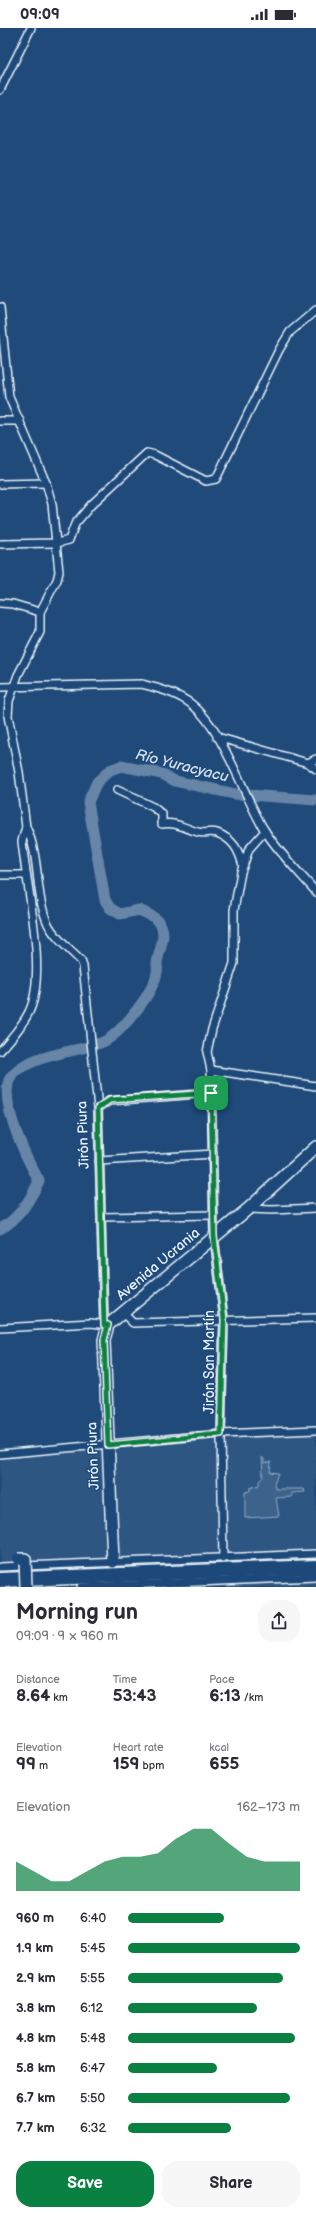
<!DOCTYPE html>
<meta charset="utf-8">
<style>
body{margin:0;font-family:"Balsamiq Sans",sans-serif;background:#f7f7f7;color:#2b2b33;height:100vh;display:flex;flex-direction:column;font-size:15px;white-space:nowrap}
*{box-sizing:border-box;margin:0}
p{font-size:13px;color:#7c7c81}
.icon{flex:none;width:22px;height:22px;fill:none;stroke:currentColor;stroke-width:2;stroke-linecap:round;stroke-linejoin:round}
.map{position:relative;height:1559px;overflow:hidden}
.sheet{display:flex;flex-direction:column;background:#fff;flex:1}
.sheet>*{flex:none}
.pin{position:absolute;display:grid;place-items:center;width:34px;height:34px;color:#fff;margin:-17px;border-radius:8px;box-shadow:0 2px 6px #0006}
.round{display:grid;place-items:center;flex:none;width:42px;height:42px;border-radius:16px;background:#f7f7f7}
.overview{display:flex;align-items:center;justify-content:space-between;height:68px;padding:0 16px}
h1{font-size:22px;font-weight:700;line-height:30px}
.figures{display:grid;grid-template-columns:repeat(3,1fr);gap:6px;height:68px;padding:4px 16px}
.figures div{display:grid;align-content:center}
.figures b{font-size:17px;font-weight:700}
.figures small{font-size:11px;font-weight:400}
.figures p{font-size:11px}
.chart{height:112px;padding:8px 16px}
.chart p{display:flex;justify-content:space-between}
.chart svg{width:100%;height:72px;margin-top:4px;fill:#0b8043;opacity:.7}
.primary-button{display:flex;gap:8px;margin-top:auto;padding:8px 16px}
.primary-button a{flex:1;height:46px;border-radius:16px;background:#0b8043;color:#fff;font-size:16px;font-weight:700;line-height:46px;text-align:center}
.primary-button a+a{background:#f7f7f7;color:#2b2b33}
ul{padding:0 16px;list-style:none;font-size:13px}
li{display:grid;grid-template-columns:64px 48px 1fr;align-items:center;height:30px}
li i{height:10px;border-radius:5px;background:#0b8043}
.status{display:flex;justify-content:space-between;align-items:center;height:28px;padding:0 20px;background:#fff;direction:ltr}
.status svg{height:11px;fill:currentColor}
.map>svg:first-child{display:block}
.built{fill:#2e5683}
.green{fill:#3c628c;stroke:#92aac2}
.lines{fill:none;stroke-linecap:round;stroke-linejoin:round}
.river{stroke:#6685a7;stroke-width:11}
.street-casing{stroke:#e8f1f8;stroke-width:10}
.secondary-casing{stroke:#e8f1f8;stroke-width:14}
.highway-casing{stroke:#e8f1f8;stroke-width:17}
.street{stroke:#1f4a7a;stroke-width:7}
.secondary{stroke:#1f4a7a;stroke-width:11}
.highway{stroke:#1f4a7a;stroke-width:14}
.secondary-bridge-casing{stroke:#e8f1f8;stroke-width:14;stroke-linecap:butt}
.secondary-bridge{stroke:#1f4a7a;stroke-width:11}
.route-casing{stroke:#fff;stroke-width:8}
.route{stroke:#0b8043;stroke-width:5}
.labels{text-anchor:middle;dominant-baseline:central;stroke-width:3;stroke-linejoin:round;paint-order:stroke}
.street-label{font-size:14px;fill:#e8f1f8;stroke:#1f4a7a}
.water-label{font-size:15px;font-style:italic;fill:#d4e1ec;stroke:#1f4a7a}
</style>
<div class="status"><b>09:09</b><svg viewBox="0 0 49 12"><path d="M0 12V9h3v3zM5 12V6h3v6zM10 12V3h3v9zM15 12V0h3v12zM26 1h20v11H26zM47 4h2v5h-2z"/></svg></div>
<div class="map">
<svg width="316" height="1559" viewBox="0 0 316 1559">
<rect width="100%" height="100%" fill="#1f4a7a"/>
<filter id="ink" filterUnits="userSpaceOnUse"><feTurbulence type="fractalNoise" baseFrequency=".025" numOctaves="2"/><feDisplacementMap in="SourceGraphic" scale="8" xChannelSelector="R" yChannelSelector="G"/><feConvolveMatrix kernelMatrix="1 2 1 2 8 2 1 2 1" color-interpolation-filters="sRGB"/></filter>
<g filter="url(#ink)">
<!-- built -->
<g class="built">
<polygon points="316,1403 316,1525 0,1539 0,1427"/>
<polygon points="316,1549 316,1559 98,1559"/>
</g>
<!-- green -->
<polygon class="green" points="262,1429 264,1431 264,1435 271,1434 270,1444 278,1445 274,1457 276,1461 304,1461 305,1464 292,1465 292,1469 276,1470 279,1488 245,1490 245,1464 250,1463 250,1460 259,1457 259,1453 263,1449"/>
<g class="lines">
<!-- river -->
<path class="river" d="M 0,1201 C 19,1191 30,1172 39,1153 C 27,1131 0,1077 9,1052 C 25,1026 77,1025 103,1014 C 121,1006 154,964 157,944 C 158,941 157,938 157,935 C 159,922 168,906 159,894 C 156,889 145,885 139,882 L 120,886 L 110,880 L 105,872 L 88,774 L 97,754 L 110,742 L 121,738 L 162,746 L 175,753 L 235,766 L 316,772"/>
<!-- street casing -->
<g class="street-casing">
<g id="street">
<polyline points="0,62 31,0"/>
<path d="M 0,279 L 9,369 L 46,455 L 52,476 L 59,544 L 57,552 L 40,584 L 40,604 L 18,647 L 9,673 L 8,688 L 19,744 L 26,799 L 22,813 C 26,857 48,945 29,984 C 22,998 11,1011 0,1023"/>
<polyline points="0,393 20,393"/>
<polyline points="0,456 46,455"/>
<polyline points="0,516 57,515 69,512 75,496 91,477 147,425 155,427 206,453 216,451 279,322 290,304 316,282"/>
<polyline points="0,575 13,576 40,584"/>
<path d="M 0,659 L 142,656 C 157,660 173,664 187,673 C 222,695 243,768 265,803 C 279,825 299,844 316,864"/>
<polyline points="217,709 308,735 316,741"/>
<polyline points="308,735 316,731"/>
<path d="M 117,762 L 153,779 L 162,786 L 162,796 C 178,794 183,800 198,804 C 204,806 211,803 217,805 C 233,811 239,822 243,838"/>
<path d="M 26,799 C 41,830 34,865 48,896 C 55,910 70,922 81,933 L 83,938 L 98,1080 L 104,1297"/>
<polyline points="0,847 26,847"/>
<polyline points="211,1042 316,1058"/>
<polyline points="98,1080 109,1073 211,1065"/>
<polyline points="99,1133 213,1126"/>
<polyline points="248,1181 272,1182 316,1180"/>
<polyline points="101,1189 214,1187"/>
<polyline points="123,1285 133,1295 316,1290"/>
<polyline points="0,1300 91,1295 108,1297"/>
<polyline points="0,1426 221,1406 316,1402"/>
<polyline points="223,1531 221,1406 224,1291 214,1208 211,1042 207,1024 212,1001 234,935 234,882 241,844 249,821 265,803"/>
<polyline points="0,1539 316,1526"/>
<polyline points="81,1559 316,1549"/>
</g>
</g>
<!-- secondary casing -->
<g class="secondary-casing">
<polyline id="secondary" points="113,1534 104,1312 108,1297 248,1181 316,1119"/>
</g>
<!-- highway casing -->
<g class="highway-casing">
<polyline id="highway" points="0,1552 316,1539"/>
</g>
<!-- street -->
<use href="#street" class="street"/>
<!-- secondary -->
<use href="#secondary" class="secondary"/>
<!-- highway -->
<use href="#highway" class="highway"/>
<!-- secondary-bridge casing -->
<g class="secondary-bridge-casing">
<polyline id="secondary-bridge" points="18,1531 25,1531 26,1559"/>
</g>
<!-- secondary-bridge -->
<use href="#secondary-bridge" class="secondary-bridge"/>
</g>
</g>
<g class="lines" filter="url(#ink)">
<!-- route casing -->
<g class="route-casing">
<polygon id="route" points="211,1065 214,1208 224,1291 221,1406 108,1417 104,1312 108,1297 104,1297 98,1080 110,1072"/>
</g>
<!-- route -->
<use href="#route" class="route"/>
</g>
<g class="labels">
<!-- street labels -->
<g class="street-label">
<text transform="translate(83 1107) rotate(-92)">Jirón Piura</text>
<text transform="translate(158 1236) rotate(-40)">Avenida Ucrania</text>
<text transform="translate(209 1334) rotate(-90)">Jirón San Martín</text>
<text transform="translate(93 1428) rotate(-92)">Jirón Piura</text>
</g>
<!-- water labels -->
<g class="water-label">
<text transform="translate(182 738) rotate(14)">Río Yuracyacu</text>
</g>
</g>
</svg>
<div class="pin" style="left:211px;top:1065px;background:#1e9e55"><svg class="icon" aria-label="arrive" viewBox="0 0 24 24"><path d="M6 21V4h12l-3 4 3 4H6"/></svg></div>
</div>
<section class="sheet">
<div class="overview"><div><h1>Morning run</h1><p>09:09 · 9 × 960 m</p></div><a class="round"><svg class="icon" aria-label="share" viewBox="0 0 24 24"><path d="M12 15V3M7 8l5-5 5 5M5 13v7h14v-7"/></svg></a></div>
<div class="figures">
<div><p>Distance</p><b>8.64<small> km</small></b></div>
<div><p>Time</p><b>53:43</b></div>
<div><p>Pace</p><b>6:13<small> /km</small></b></div>
</div>
<div class="figures">
<div><p>Elevation</p><b>99<small> m</small></b></div>
<div><p>Heart rate</p><b>159<small> bpm</small></b></div>
<div><p>kcal</p><b>655</b></div>
</div>
<div class="chart"><p><span>Elevation</span>162–173 m</p>
<svg viewBox="0 0 160 44" preserveAspectRatio="none"><path d="M0 44V26L10 32L20 38L30 38L40 32L50 26L60 23L70 23L80 21L90 12L100 6L110 6L120 15L130 23L140 26L150 26L160 26V44z"/></svg>
</div>
<ul>
<li><b>960 m</b>6:40<i style="width:56%"></i></li>
<li><b>1.9 km</b>5:45<i style="width:100%"></i></li>
<li><b>2.9 km</b>5:55<i style="width:90%"></i></li>
<li><b>3.8 km</b>6:12<i style="width:75%"></i></li>
<li><b>4.8 km</b>5:48<i style="width:97%"></i></li>
<li><b>5.8 km</b>6:47<i style="width:52%"></i></li>
<li><b>6.7 km</b>5:50<i style="width:94%"></i></li>
<li><b>7.7 km</b>6:32<i style="width:60%"></i></li>
</ul>
<div class="primary-button"><a>Save</a><a>Share</a></div>
</section>
